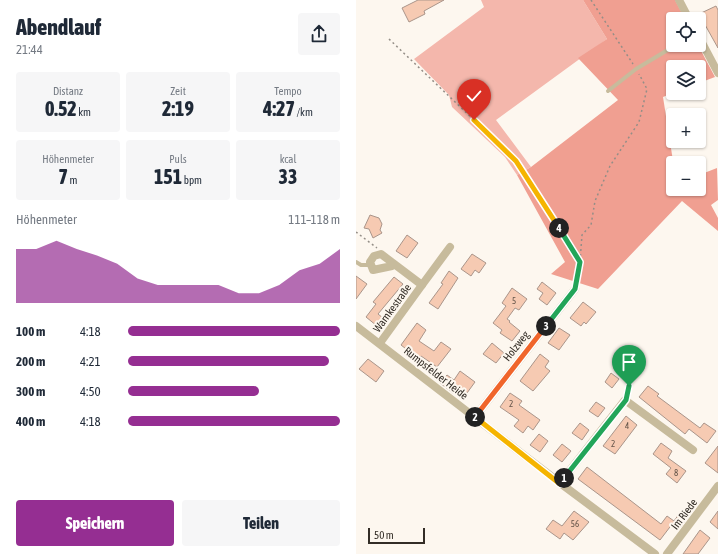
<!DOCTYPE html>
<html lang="de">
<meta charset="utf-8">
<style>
body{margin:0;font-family:"Asap Condensed",sans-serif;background:#f6f6f7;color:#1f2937;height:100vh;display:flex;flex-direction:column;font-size:15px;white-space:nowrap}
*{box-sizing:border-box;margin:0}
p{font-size:13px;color:#747a83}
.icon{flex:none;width:22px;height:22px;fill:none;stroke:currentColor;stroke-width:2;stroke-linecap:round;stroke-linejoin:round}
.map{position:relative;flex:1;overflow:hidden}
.panel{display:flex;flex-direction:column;background:#fff;width:356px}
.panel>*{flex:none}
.controls{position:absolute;left:310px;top:12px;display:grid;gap:8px}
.controls a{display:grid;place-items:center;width:40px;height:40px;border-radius:4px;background:#fff;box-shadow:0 1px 3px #0004;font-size:20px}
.scale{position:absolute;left:12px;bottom:10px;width:57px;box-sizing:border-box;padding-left:4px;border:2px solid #332d26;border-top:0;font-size:11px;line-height:14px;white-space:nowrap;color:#332d26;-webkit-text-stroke:3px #fdf7ef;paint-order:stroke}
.pin{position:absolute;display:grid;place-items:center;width:34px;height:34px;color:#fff;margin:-41px -17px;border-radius:50% 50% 50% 0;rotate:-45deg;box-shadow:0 0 4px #0007}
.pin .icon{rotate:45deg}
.km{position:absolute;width:20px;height:20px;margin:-10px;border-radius:50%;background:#222;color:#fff;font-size:11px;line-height:20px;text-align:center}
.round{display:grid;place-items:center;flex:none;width:42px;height:42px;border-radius:4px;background:#f6f6f7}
.summary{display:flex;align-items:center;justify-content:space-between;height:68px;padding:0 16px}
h1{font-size:22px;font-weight:800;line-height:30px}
.metrics{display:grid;grid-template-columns:repeat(3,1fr);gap:6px;height:68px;padding:4px 16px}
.metrics div{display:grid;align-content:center;border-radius:4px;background:#f6f6f7;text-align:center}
.metrics b{font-size:20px;font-weight:800}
.metrics small{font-size:11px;font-weight:400}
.metrics p{font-size:11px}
.chart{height:112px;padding:8px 16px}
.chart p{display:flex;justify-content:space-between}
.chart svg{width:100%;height:72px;margin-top:4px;fill:#952e92;opacity:.7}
.cta{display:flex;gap:8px;margin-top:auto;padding:8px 16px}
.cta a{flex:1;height:46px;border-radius:4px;background:#952e92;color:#fff;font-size:16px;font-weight:800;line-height:46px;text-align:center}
.cta a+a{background:#f6f6f7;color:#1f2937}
ul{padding:0 16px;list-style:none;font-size:13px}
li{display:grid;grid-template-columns:64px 48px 1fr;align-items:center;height:30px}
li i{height:10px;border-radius:5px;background:#952e92}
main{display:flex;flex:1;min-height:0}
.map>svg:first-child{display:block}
.green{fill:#f4b7ac}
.forest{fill:#f09f91}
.building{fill:#f6cab2;stroke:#aa958a}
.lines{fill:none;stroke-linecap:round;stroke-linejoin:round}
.path{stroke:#948e87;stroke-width:1.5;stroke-dasharray:2 3;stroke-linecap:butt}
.lane{stroke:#c7bb9c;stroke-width:4}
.street{stroke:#c7bb9c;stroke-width:8}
.split-1-casing{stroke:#fff;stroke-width:8}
.split-2-casing{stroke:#fff;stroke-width:8}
.split-3-casing{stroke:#fff;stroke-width:8}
.split-4-casing{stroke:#fff;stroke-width:8}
.split-5-casing{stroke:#fff;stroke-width:8}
.split-1{stroke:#22a559;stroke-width:5}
.split-2{stroke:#f5b400;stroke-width:5}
.split-3{stroke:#f0652b;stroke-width:5}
.split-4{stroke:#22a559;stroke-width:5}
.split-5{stroke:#f5b400;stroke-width:5}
.labels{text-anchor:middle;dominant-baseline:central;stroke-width:4;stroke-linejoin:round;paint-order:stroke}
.number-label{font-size:9px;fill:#645449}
.street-label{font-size:11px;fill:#332d26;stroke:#fdf7ef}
</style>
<main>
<section class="panel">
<div class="summary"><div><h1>Abendlauf</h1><p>21:44</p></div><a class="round"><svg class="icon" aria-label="share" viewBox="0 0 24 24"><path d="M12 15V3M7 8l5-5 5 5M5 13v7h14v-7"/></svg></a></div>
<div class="metrics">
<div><p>Distanz</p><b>0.52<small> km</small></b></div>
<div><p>Zeit</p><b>2:19</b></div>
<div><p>Tempo</p><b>4:27<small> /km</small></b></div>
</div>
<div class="metrics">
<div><p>Höhenmeter</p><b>7<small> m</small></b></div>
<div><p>Puls</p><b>151<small> bpm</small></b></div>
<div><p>kcal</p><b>33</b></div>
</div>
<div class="chart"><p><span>Höhenmeter</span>111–118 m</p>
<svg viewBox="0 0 160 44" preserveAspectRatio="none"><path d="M0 44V11L10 11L20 6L30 11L40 15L50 20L60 29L70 33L80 33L90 33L100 33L110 38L120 38L130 33L140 24L150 20L160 11V44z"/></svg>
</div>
<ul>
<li><b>100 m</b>4:18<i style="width:100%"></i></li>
<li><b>200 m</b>4:21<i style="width:95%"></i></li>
<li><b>300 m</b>4:50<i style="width:62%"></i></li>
<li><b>400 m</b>4:18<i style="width:100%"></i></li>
</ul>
<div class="cta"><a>Speichern</a><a>Teilen</a></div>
</section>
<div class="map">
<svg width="362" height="554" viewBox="0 0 362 554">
<rect width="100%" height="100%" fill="#fdf7ef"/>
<!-- green -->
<polygon class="green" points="125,0 227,0 251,39 140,120 175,167 161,175 149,157 96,107 93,95 58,59 128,7"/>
<!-- forest -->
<polygon class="forest" points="227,0 319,0 329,19 317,19 317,45 342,45 359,77 343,83 343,67 317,67 317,93 307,97 317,161 319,163 317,163 317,189 343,189 343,175 361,168 362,200 355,205 362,218 362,231 326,201 242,289 195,274 209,262 161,175 175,167 262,100 222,58 251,39"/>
<!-- building -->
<g class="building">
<polygon points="62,0 88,0 68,11 69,14 53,22 46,8"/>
<polygon points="360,6 362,10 362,48 343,14"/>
<polygon points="14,215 23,218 26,224 24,230 26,233 17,238 13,229 8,228"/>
<polygon points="51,235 62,243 51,258 40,251"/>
<polygon points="116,254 130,263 123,273 119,270 115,276 105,269"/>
<polygon points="93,271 102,278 82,309 73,303 87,284 85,283"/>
<polygon points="0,276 11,284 0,299"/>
<polygon points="38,277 47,284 22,314 27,318 21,326 10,317 20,304 17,302"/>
<polygon points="186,282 200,293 191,305 183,299 187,293 181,289"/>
<polygon points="156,288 171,299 163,310 159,308 151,319 154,321 153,322 164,331 156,341 144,333 146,330 137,323 150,306 146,303"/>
<polygon points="227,302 240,312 230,324 228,322 225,326 214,318"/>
<polygon points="61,323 70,330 63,341 78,351 85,342 95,349 81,367 65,356 63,359 45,345"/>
<polygon points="203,328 214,335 203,350 192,343"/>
<polygon points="136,343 148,353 140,363 127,354"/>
<polygon points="270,349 287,362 280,371 263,359"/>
<polygon points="184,354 193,361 189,367 194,371 177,391 164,381"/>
<polygon points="12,359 28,371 20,382 3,369"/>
<polygon points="104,371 119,382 111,393 101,386 97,393 84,383 91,375 98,380"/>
<polygon points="255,373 263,379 256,388 249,382"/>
<polygon points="292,386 303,394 301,396 344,428 348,423 360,431 351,443 333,429 329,434 283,397"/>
<polygon points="154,393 166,401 163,405 184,420 177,430 172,426 167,433 158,426 163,420 144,407"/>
<polygon points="240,402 249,408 242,417 233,411"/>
<polygon points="270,416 281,425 259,454 247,446"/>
<polygon points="224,423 233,430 226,440 216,433"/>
<polygon points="183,434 192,441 184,452 174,445"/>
<polygon points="305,443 316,451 312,458 330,471 321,483 310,474 315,468 297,454"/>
<polygon points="206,444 215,451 206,462 197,455"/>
<polygon points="362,446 362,473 349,463"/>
<polygon points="231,467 305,524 311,516 318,521 323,514 330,519 324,528 317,523 304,540 222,479"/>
<polygon points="218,511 233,522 217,540 208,533 204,539 190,529 197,520 206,526"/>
<polygon points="362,511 362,529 354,522"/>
<polygon points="344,530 354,538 342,554 327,554"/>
</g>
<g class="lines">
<!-- path -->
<g class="path">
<polyline points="235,0 277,64"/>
<polyline points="33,39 161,161 224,262 220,282"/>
<polyline points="0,232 21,248"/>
<polyline points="224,261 226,235 235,225 239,201 254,166 283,122 291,89 283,74"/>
</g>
<!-- lane -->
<g class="lane">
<polyline points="252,91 280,69 320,45"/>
<polyline points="0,262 5,265 14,265"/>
<polyline points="269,400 273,386"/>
</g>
<!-- street -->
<g class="street">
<polyline points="323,0 333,19"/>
<polyline points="343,37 362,73"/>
<polyline points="66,285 94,247"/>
<polyline points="0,326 204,483 299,554"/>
<polyline points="24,343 66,285 25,254 18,256 14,262 17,270 36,266 38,264"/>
<polyline points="119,417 219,289"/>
<polyline points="204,483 269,400 337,450"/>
<polyline points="311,554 362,486"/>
</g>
</g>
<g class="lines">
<!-- split-1 casing -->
<g class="split-1-casing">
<polyline id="split-1" points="208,478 270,400 273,386"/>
</g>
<!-- split-2 casing -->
<g class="split-2-casing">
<polyline id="split-2" points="119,417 204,484 208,478"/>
</g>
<!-- split-3 casing -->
<g class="split-3-casing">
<polyline id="split-3" points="119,417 190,326"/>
</g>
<!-- split-4 casing -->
<g class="split-4-casing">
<polyline id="split-4" points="190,326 219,289 224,262 203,228"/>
</g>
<!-- split-5 casing -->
<g class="split-5-casing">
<polyline id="split-5" points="118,120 160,161 203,228"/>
</g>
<!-- split-1 -->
<use href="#split-1" class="split-1"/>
<!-- split-2 -->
<use href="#split-2" class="split-2"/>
<!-- split-3 -->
<use href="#split-3" class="split-3"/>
<!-- split-4 -->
<use href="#split-4" class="split-4"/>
<!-- split-5 -->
<use href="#split-5" class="split-5"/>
</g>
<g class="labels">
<!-- number labels -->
<g class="number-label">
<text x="158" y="301">5</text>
<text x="155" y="404">2</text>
<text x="271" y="426">4</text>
<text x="257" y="444">2</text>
<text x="320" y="473">8</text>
<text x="219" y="524">56</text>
</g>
<!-- street labels -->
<g class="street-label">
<text transform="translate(36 308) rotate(-54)">Warnkestraße</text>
<text transform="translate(160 346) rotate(-52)">Holzweg</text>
<text transform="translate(80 373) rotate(38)">Rumpsfelder Heide</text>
<text transform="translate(328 514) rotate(-53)">Im Riede</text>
</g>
</g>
</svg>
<div class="controls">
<a><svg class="icon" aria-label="locate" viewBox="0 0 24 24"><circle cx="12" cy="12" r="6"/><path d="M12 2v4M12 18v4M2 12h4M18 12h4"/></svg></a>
<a><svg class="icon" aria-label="layers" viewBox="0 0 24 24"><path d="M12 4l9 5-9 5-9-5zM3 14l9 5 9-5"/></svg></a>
<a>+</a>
<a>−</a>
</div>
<div class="scale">50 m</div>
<div class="pin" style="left:273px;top:386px;background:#1e9e55"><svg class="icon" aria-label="arrive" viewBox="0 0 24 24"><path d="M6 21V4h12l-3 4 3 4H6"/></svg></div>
<div class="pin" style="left:118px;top:120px;background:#d93025"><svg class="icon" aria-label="check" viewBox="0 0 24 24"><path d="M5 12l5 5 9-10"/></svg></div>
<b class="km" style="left:208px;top:478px">1</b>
<b class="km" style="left:119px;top:417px">2</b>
<b class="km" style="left:190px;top:326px">3</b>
<b class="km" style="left:203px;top:228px">4</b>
</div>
</main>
